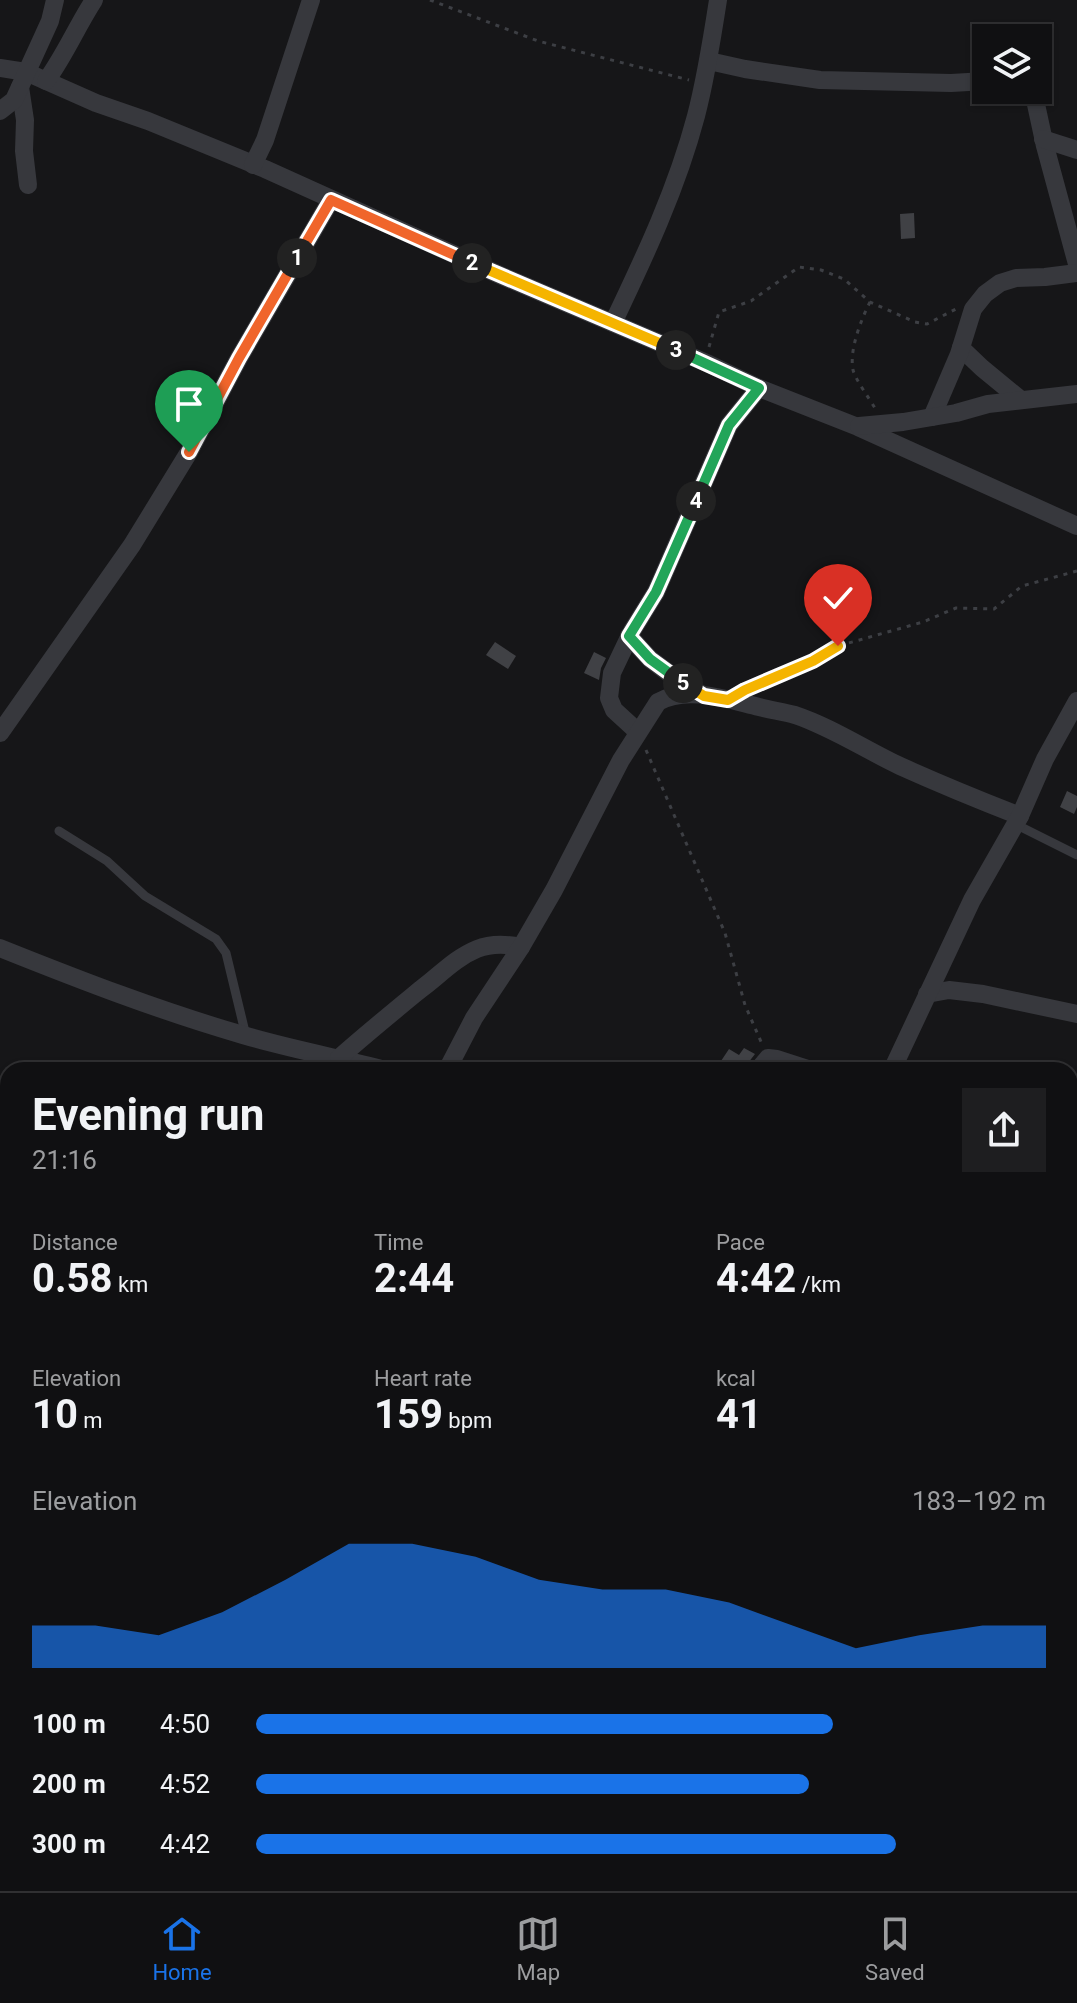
<!DOCTYPE html>
<meta charset="utf-8">
<style>
body{margin:0;font-family:Roboto,sans-serif;background:#1e1e20;color:#f1f3f6;height:100vh;display:flex;flex-direction:column;font-size:30px;white-space:nowrap}
*{box-sizing:border-box;margin:0}
p{font-size:26px;color:#9c9d9f}
.icon{flex:none;width:44px;height:44px;fill:none;stroke:currentColor;stroke-width:2;stroke-linecap:round;stroke-linejoin:round}
.map{position:relative;flex:1;overflow:hidden}
.sheet{position:absolute;left:0px;top:1062px;width:1078px;height:830px;display:flex;flex-direction:column;background:#101012;border-radius:24px 24px 0 0;box-shadow:0 2px 6px #0004,0 0 0 2px #303032}
.sheet>*{flex:none}
.fabs{position:absolute;left:972px;top:24px;display:grid;gap:16px}
.fabs a{display:grid;place-items:center;width:80px;height:80px;border-radius:0px;background:#101012;box-shadow:0 2px 6px #0004,0 0 0 2px #303032;font-size:40px}
.pin{position:absolute;display:grid;place-items:center;width:68px;height:68px;color:#fff;margin:-82px -34px;border-radius:50% 50% 50% 0;rotate:-45deg;box-shadow:0 0 8px #0007}
.pin .icon{rotate:45deg}
.km{position:absolute;width:40px;height:40px;margin:-20px;border-radius:50%;background:#222;color:#fff;font-size:22px;line-height:40px;text-align:center}
.round{display:grid;place-items:center;flex:none;width:84px;height:84px;border-radius:0px;background:#1e1e20}
.headline{display:flex;align-items:center;justify-content:space-between;height:136px;padding:0 32px}
h1{font-size:44px;font-weight:700;line-height:60px}
.figures{display:grid;grid-template-columns:repeat(3,1fr);gap:12px;height:136px;padding:8px 32px}
.figures div{display:grid;align-content:center}
.figures b{font-size:40px;font-weight:700}
.figures small{font-size:22px;font-weight:400}
.figures p{font-size:22px}
.chart{height:224px;padding:16px 32px}
.chart p{display:flex;justify-content:space-between}
.chart svg{width:100%;height:144px;margin-top:8px;fill:#1a73e8;opacity:.7}
ul{padding:0 32px;list-style:none;font-size:26px}
li{display:grid;grid-template-columns:128px 96px 1fr;align-items:center;height:60px}
li i{height:20px;border-radius:10px;background:#1a73e8}
.dock{display:flex;justify-content:space-around;align-items:center;height:112px;border-top:2px solid #303032;background:#101012;font-size:22px;color:#9c9d9f}
.dock a{display:grid;justify-items:center;gap:4px}
.dock .selected{color:#1a73e8}
.map>svg:first-child{display:block}
.building{fill:#404145}
.lines{fill:none;stroke-linecap:round;stroke-linejoin:round}
.path{stroke:#3d3f44;stroke-width:3;stroke-dasharray:4 6;stroke-linecap:butt}
.lane{stroke:#37383d;stroke-width:9}
.street{stroke:#37383d;stroke-width:18}
.split-1-casing{stroke:#fff;stroke-width:16}
.split-2-casing{stroke:#fff;stroke-width:16}
.split-3-casing{stroke:#fff;stroke-width:16}
.split-4-casing{stroke:#fff;stroke-width:16}
.split-5-casing{stroke:#fff;stroke-width:16}
.split-6-casing{stroke:#fff;stroke-width:16}
.split-1{stroke:#f0652b;stroke-width:10}
.split-2{stroke:#f0652b;stroke-width:10}
.split-3{stroke:#f5b400;stroke-width:10}
.split-4{stroke:#22a559;stroke-width:10}
.split-5{stroke:#22a559;stroke-width:10}
.split-6{stroke:#f5b400;stroke-width:10}
</style>
<div class="map">
<svg width="1077" height="1891" viewBox="0 0 1077 1891">
<rect width="100%" height="100%" fill="#161618"/>
<!-- building -->
<g class="building">
<polygon points="914,213 915,238 901,239 900,214"/>
<polygon points="495,642 516,656 508,669 486,655"/>
<polygon points="594,652 606,658 601,668 599,680 584,673"/>
<polygon points="1067,791 1077,796 1077,807 1074,814 1060,807"/>
<polygon points="744,1048 755,1054 748,1063 746,1070 736,1070 721,1061 729,1049 739,1055"/>
</g>
<g class="lines">
<!-- path -->
<g class="path">
<polyline points="430,0 538,41 689,80"/>
<path d="M 870,302 C 861,320 849,350 853,370 C 856,381 870,399 876,410"/>
<polyline points="709,347 719,312 751,301 799,267 821,270 844,279 870,302 915,322 927,324 956,309"/>
<polyline points="749,688 813,661 838,646 923,622 956,608 994,609 1022,586 1077,571"/>
<polyline points="646,750 725,933 745,1005 762,1044"/>
<polyline points="0,1286 8,1286"/>
<polyline points="0,1431 8,1432"/>
</g>
<!-- lane -->
<g class="lane">
<polyline points="1015,824 1077,855"/>
<polyline points="59,831 107,861 145,896 216,939 226,953 246,1036"/>
</g>
<!-- street -->
<g class="street">
<polyline points="709,61 745,69 820,80 951,83 986,81"/>
<polyline points="0,68 26,72 96,103 148,121 265,169 502,276 709,364 759,388 858,427 1077,526"/>
<path d="M 46,81 C 65,55 77,26 94,0"/>
<polyline points="20,87 25,120 24,151 28,185"/>
<polyline points="1029,90 1034,95 1045,146 1077,264"/>
<polyline points="0,111 14,100 50,21 55,0"/>
<polyline points="1043,139 1077,150"/>
<polyline points="253,165 265,140 311,0"/>
<path d="M 613,323 C 645,256 677,188 696,116 C 706,78 712,39 718,0"/>
<polyline points="961,348 982,368 1021,400"/>
<polyline points="932,417 959,354 973,309 985,294 1000,283 1016,278 1045,277 1077,273"/>
<polyline points="859,426 903,422 956,413 988,404 1077,394"/>
<polyline points="629,636 650,659 678,680 701,694"/>
<polyline points="638,732 614,710 609,698 612,673 632,631 656,592 729,425 759,388"/>
<polyline points="0,733 132,545 189,452 239,358 331,200"/>
<path d="M 0,948 C 80,980 160,1011 243,1035 C 290,1049 339,1058 386,1070"/>
<polyline points="927,994 949,990 983,994 1077,1014"/>
<path d="M 339,1058 C 366,1034 393,1012 421,989 C 440,975 455,958 477,949 C 492,943 506,944 521,947"/>
<path d="M 447,1070 L 474,1018 L 521,947 L 554,890 L 621,760 L 658,702 C 687,685 729,700 759,707 C 771,710 784,712 795,715 C 831,727 866,750 900,766 C 940,784 979,800 1020,816"/>
<polyline points="758,1070 768,1058 777,1059 811,1070"/>
<polyline points="892,1070 972,900 1020,816 1045,759 1077,701"/>
<polyline points="0,1122 8,1124"/>
<polyline points="0,1142 8,1143"/>
<polyline points="1070,1163 1077,1166"/>
<polyline points="0,1644 8,1644"/>
<polyline points="1070,1723 1077,1724"/>
<polyline points="0,1789 8,1796"/>
<polyline points="596,1884 601,1891"/>
<polyline points="59,1889 59,1884"/>
<polyline points="486,1891 489,1884"/>
<polyline points="854,1891 855,1884"/>
</g>
</g>
<g class="lines">
<!-- split-1 casing -->
<g class="split-1-casing">
<polyline id="split-1" points="189,452 239,358 297,258"/>
</g>
<!-- split-2 casing -->
<g class="split-2-casing">
<polyline id="split-2" points="297,258 331,200 472,263"/>
</g>
<!-- split-3 casing -->
<g class="split-3-casing">
<polyline id="split-3" points="472,263 676,350"/>
</g>
<!-- split-4 casing -->
<g class="split-4-casing">
<polyline id="split-4" points="676,350 759,388 729,425 696,501"/>
</g>
<!-- split-5 casing -->
<g class="split-5-casing">
<polyline id="split-5" points="683,683 650,659 629,636 656,592 696,501"/>
</g>
<!-- split-6 casing -->
<g class="split-6-casing">
<polyline id="split-6" points="683,683 704,696 728,700 745,690 813,661 838,646"/>
</g>
<!-- split-1 -->
<use href="#split-1" class="split-1"/>
<!-- split-2 -->
<use href="#split-2" class="split-2"/>
<!-- split-3 -->
<use href="#split-3" class="split-3"/>
<!-- split-4 -->
<use href="#split-4" class="split-4"/>
<!-- split-5 -->
<use href="#split-5" class="split-5"/>
<!-- split-6 -->
<use href="#split-6" class="split-6"/>
</g>
</svg>
<div class="fabs">
<a><svg class="icon" aria-label="layers" viewBox="0 0 24 24"><path d="M12 4l9 5-9 5-9-5zM3 14l9 5 9-5"/></svg></a>
</div>
<div class="pin" style="left:189px;top:452px;background:#1e9e55"><svg class="icon" aria-label="arrive" viewBox="0 0 24 24"><path d="M6 21V4h12l-3 4 3 4H6"/></svg></div>
<div class="pin" style="left:838px;top:646px;background:#d93025"><svg class="icon" aria-label="check" viewBox="0 0 24 24"><path d="M5 12l5 5 9-10"/></svg></div>
<b class="km" style="left:297px;top:258px">1</b>
<b class="km" style="left:472px;top:263px">2</b>
<b class="km" style="left:676px;top:350px">3</b>
<b class="km" style="left:696px;top:501px">4</b>
<b class="km" style="left:683px;top:683px">5</b>
<section class="sheet">
<div class="headline"><div><h1>Evening run</h1><p>21:16</p></div><a class="round"><svg class="icon" aria-label="share" viewBox="0 0 24 24"><path d="M12 15V3M7 8l5-5 5 5M5 13v7h14v-7"/></svg></a></div>
<div class="figures">
<div><p>Distance</p><b>0.58<small> km</small></b></div>
<div><p>Time</p><b>2:44</b></div>
<div><p>Pace</p><b>4:42<small> /km</small></b></div>
</div>
<div class="figures">
<div><p>Elevation</p><b>10<small> m</small></b></div>
<div><p>Heart rate</p><b>159<small> bpm</small></b></div>
<div><p>kcal</p><b>41</b></div>
</div>
<div class="chart"><p><span>Elevation</span>183–192 m</p>
<svg viewBox="0 0 160 44" preserveAspectRatio="none"><path d="M0 44V31L10 31L20 34L30 27L40 17L50 6L60 6L70 10L80 17L90 20L100 20L110 24L120 31L130 38L140 34L150 31L160 31V44z"/></svg>
</div>
<ul>
<li><b>100 m</b>4:50<i style="width:73%"></i></li>
<li><b>200 m</b>4:52<i style="width:70%"></i></li>
<li><b>300 m</b>4:42<i style="width:81%"></i></li>
</ul>
</section>
</div>
<nav class="dock">
<a class="selected"><svg class="icon" aria-label="home" viewBox="0 0 24 24"><path d="M3 11l9-7 9 7M6 9v11h12V9"/></svg>Home</a>
<a><svg class="icon" aria-label="map" viewBox="0 0 24 24"><path d="M3 6l6-2 6 2 6-2v14l-6 2-6-2-6 2zM9 4v14M15 6v14"/></svg>Map</a>
<a><svg class="icon" aria-label="saved" viewBox="0 0 24 24"><path d="M7 4h10v16l-5-4-5 4z"/></svg>Saved</a>
</nav>
